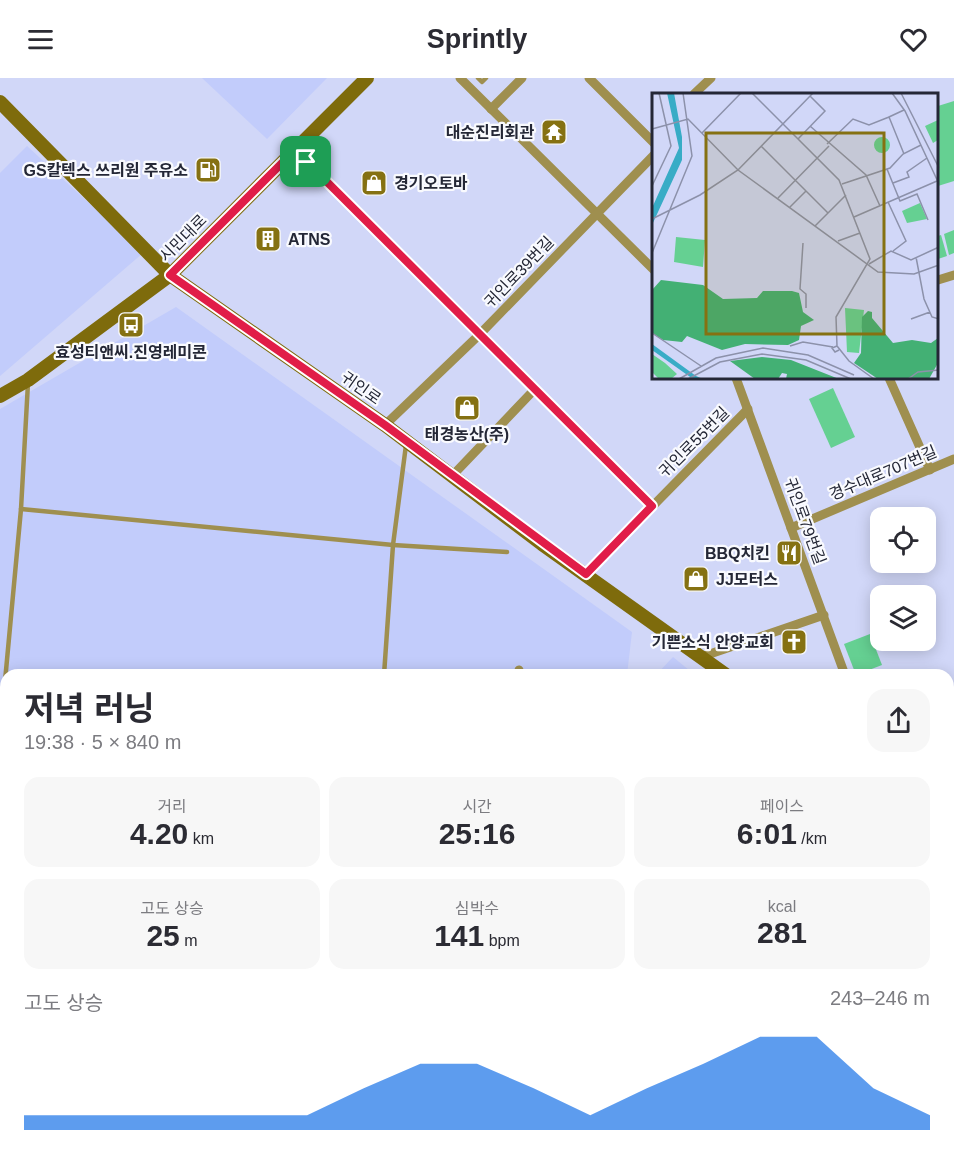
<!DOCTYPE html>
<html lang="ko">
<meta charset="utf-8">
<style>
body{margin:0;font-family:Arial,"Noto Sans KR",sans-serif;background:#f7f7f7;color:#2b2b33;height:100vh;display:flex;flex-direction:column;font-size:22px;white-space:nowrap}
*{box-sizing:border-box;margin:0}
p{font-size:20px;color:#7c7c81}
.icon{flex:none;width:33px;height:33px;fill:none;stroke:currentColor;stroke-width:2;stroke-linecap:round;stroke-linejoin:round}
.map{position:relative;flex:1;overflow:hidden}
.side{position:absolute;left:0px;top:591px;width:954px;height:488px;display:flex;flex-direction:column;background:#fff;border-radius:18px 18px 0 0;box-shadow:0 3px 15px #0003}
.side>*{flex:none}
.buttons{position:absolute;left:870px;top:429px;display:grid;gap:12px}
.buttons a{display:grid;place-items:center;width:66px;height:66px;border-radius:12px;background:#fff;box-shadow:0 3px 15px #0003;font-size:30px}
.pin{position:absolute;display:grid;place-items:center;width:51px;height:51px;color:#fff;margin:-26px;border-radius:12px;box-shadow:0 3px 9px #0006}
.round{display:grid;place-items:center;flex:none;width:63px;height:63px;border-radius:18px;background:#f7f7f7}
.headline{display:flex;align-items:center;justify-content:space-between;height:102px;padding:0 24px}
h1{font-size:33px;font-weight:700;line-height:45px}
.metrics{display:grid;grid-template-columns:repeat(3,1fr);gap:9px;height:102px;padding:6px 24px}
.metrics div{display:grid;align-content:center;border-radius:15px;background:#f7f7f7;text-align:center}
.metrics b{font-size:30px;font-weight:700}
.metrics small{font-size:16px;font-weight:400}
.metrics p{font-size:16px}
.chart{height:168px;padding:12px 24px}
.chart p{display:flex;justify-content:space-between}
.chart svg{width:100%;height:108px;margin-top:6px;fill:#1a73e8;opacity:.7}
header{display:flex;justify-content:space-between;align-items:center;height:78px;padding:0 24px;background:#fff;font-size:27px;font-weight:700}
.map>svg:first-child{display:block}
.built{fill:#c2ccfb}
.green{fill:#65d092}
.forest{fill:#43b074}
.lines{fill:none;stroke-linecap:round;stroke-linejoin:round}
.lane{stroke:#9f8f4f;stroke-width:4.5}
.street{stroke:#9f8f4f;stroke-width:9}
.secondary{stroke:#7e6b0c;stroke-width:14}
.route-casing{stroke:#fff;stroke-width:12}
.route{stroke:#e11d48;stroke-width:8}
.labels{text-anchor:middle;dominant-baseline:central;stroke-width:4.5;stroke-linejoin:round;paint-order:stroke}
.poi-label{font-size:16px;font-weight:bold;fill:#242736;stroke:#f9fafe;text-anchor:end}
.street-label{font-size:16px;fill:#242736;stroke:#f9fafe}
.inset-road{fill:none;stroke:#8c91aa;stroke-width:1.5}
.view{fill:#857112;fill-opacity:0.15;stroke:#857112;stroke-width:3}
.inset-edge{fill:none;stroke:#242736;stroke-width:3}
</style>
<header><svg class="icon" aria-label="menu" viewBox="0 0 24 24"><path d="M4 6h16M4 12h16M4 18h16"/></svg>Sprintly<svg class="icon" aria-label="heart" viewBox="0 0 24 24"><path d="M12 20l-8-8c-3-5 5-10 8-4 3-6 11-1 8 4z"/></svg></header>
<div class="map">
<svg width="954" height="1078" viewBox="0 0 954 1078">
<rect width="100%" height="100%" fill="#d1d7f8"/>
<!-- built -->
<g class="built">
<polygon points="202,0 327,0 267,61"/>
<polygon points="27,68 143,175 0,298 0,95"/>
<polygon points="176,229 632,554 627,597 6,597 6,800 0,795 0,331"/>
<polygon points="673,579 695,597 656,597"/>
</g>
<!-- green -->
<g class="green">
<polygon points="954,23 954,103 938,108 938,28"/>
<polygon points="954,152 954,175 949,177 944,156"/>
<polygon points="941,157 947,178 938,181 938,158"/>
<polygon points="833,310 855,359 831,370 809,321"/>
<polygon points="870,556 882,587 856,597 844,566"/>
<polygon points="742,1073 742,1072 832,1073 831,1078 743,1078"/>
</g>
<!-- forest -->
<g class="forest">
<polygon points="0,821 6,823 6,1072 508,1073 508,1078 0,1078"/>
<polygon points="948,1056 954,1063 954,1078 835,1078 835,1073 948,1072"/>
</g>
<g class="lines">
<!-- lane -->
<g class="lane">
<polyline points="478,0 482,4 486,0"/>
<polyline points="21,431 393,467 507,474"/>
<polyline points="384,597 393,467 406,367"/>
<polyline points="0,657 21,431 28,305"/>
<polyline points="0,781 6,781"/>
</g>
<!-- street -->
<g class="street">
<polyline points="460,0 654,192"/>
<polyline points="589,0 654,65"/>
<polyline points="694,16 711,0"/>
<polyline points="491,31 522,0"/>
<polyline points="295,72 652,428"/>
<polyline points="938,202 954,197"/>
<polyline points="736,300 845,597"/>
<polyline points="889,300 930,392"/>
<polyline points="385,347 479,257 654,77"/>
<polyline points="452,398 534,312"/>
<polyline points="791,450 954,381"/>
<polyline points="586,496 748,331"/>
<polyline points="701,579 824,537"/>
<polyline points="518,597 519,592"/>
<polyline points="948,653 954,649"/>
<polyline points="695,1072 696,1078"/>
</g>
<!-- secondary -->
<g class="secondary">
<polyline points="0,24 170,197 385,347 542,466 726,597"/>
<polyline points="0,318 28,302 170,197 367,0"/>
<polyline points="948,750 954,751"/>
</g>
</g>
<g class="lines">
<!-- route casing -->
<g class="route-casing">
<polygon id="route" points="295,72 652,428 586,496 385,347 170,197"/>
</g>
<!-- route -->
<use href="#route" class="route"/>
</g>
<!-- icons -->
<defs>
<g id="temple-square" transform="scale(1.35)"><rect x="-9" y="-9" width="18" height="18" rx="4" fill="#857112" stroke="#f9fafe"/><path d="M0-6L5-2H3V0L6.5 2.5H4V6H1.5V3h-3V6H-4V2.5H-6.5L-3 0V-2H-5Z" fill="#fff"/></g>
<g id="fuel-square" transform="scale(1.35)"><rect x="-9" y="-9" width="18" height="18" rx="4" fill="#857112" stroke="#f9fafe"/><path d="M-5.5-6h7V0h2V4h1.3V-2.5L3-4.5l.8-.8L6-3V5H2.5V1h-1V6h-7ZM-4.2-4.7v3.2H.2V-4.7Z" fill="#fff"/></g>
<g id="shop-square" transform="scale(1.35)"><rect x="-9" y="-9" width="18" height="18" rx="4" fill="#857112" stroke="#f9fafe"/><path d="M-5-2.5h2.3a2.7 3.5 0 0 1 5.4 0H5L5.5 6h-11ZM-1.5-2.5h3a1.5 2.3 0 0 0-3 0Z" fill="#fff"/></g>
<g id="building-square" transform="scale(1.35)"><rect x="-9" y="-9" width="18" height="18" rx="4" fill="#857112" stroke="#f9fafe"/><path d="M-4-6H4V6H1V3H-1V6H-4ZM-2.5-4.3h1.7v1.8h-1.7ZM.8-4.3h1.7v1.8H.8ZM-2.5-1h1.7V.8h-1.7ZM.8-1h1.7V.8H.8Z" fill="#fff"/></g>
<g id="bus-square" transform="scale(1.35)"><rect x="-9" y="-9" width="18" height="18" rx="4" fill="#857112" stroke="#f9fafe"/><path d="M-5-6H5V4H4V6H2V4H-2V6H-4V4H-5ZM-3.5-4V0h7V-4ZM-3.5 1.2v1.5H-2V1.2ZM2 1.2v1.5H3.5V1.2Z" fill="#fff"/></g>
<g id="restaurant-square" transform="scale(1.35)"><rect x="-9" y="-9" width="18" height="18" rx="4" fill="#857112" stroke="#f9fafe"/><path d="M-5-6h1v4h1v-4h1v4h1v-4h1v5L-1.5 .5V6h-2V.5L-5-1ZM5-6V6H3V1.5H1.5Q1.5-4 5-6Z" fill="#fff"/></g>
<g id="church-square" transform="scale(1.35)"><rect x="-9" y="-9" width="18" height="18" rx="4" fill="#857112" stroke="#f9fafe"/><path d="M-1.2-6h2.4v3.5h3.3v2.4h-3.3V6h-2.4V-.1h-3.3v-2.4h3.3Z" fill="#fff"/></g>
</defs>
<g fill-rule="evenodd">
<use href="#temple-square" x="554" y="54"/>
<use href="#fuel-square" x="208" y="92"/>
<use href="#shop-square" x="374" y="105"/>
<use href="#building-square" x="268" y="161"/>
<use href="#bus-square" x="131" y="247"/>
<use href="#shop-square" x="467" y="330"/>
<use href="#restaurant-square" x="789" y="475"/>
<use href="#shop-square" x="696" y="501"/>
<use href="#church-square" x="794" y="564"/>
</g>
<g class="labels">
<!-- poi labels -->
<g class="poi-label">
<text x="534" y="54">대순진리회관</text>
<text x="188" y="92">GS칼텍스 쓰리원 주유소</text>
<text x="394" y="105" text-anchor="start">경기오토바</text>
<text x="288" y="161" text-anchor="start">ATNS</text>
<text x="131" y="274" text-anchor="middle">효성티앤씨.진영레미콘</text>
<text x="467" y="356" text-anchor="middle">태경농산(주)</text>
<text x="770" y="475">BBQ치킨</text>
<text x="716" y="501" text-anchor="start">JJ모터스</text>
<text x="774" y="564">기쁜소식 안양교회</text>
</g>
<!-- street labels -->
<g class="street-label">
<text transform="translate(183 160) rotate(-45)">시민대로</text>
<text transform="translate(519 194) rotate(-46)">귀인로39번길</text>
<text transform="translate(361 310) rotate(35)">귀인로</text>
<text transform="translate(694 364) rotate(-45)">귀인로55번길</text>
<text transform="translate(883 395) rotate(-23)">경수대로707번길</text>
<text transform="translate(805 443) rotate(70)">귀인로79번길</text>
</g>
</g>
<!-- overview -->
<g transform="translate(652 15)">
<rect width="286" height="286" fill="#d1d7f8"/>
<path d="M 286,27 L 286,47 L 281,50 L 273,33 ZM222 52a8 8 0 1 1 16 0a8 8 0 1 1-16 0ZM 268,110 L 275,126 L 255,130 L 250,118 ZM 24,144 L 53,147 L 51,174 L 22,169 ZM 193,215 L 212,217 L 207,260 L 195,259 ZM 0,261 L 13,270 L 25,281 L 19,286 L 7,286 L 0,279 Z" fill="#65d092"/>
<path d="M 9,187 L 51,192 L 71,206 L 105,205 L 111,198 L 140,198 L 147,200 L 151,219 L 162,227 L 149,233 L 147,247 L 136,252 L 93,251 L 70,257 L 35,243 L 30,249 L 11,247 L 0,240 L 0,197 ZM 216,218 L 220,219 L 220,225 L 241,250 L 260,247 L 279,250 L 286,245 L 286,270 L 277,286 L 226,286 L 202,270 L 209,260 L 210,224 ZM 110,264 L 139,267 L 187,286 L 134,286 L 135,281 L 130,280 L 126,286 L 103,286 L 78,268 Z" fill="#43b074"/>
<path d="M 15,0 L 22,0 L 30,44 L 30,67 L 0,132 L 0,115 L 27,55 ZM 0,251 L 44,283 L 51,286 L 41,286 L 0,257 Z" fill="#38acc6"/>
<path class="inset-road" d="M 100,0 L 187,87 L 218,166 L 184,224 L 185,253M 240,0 L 253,18 L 287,91M 249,0 L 287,75M 158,33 L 214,82 L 228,113M 0,36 L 36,26 L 86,77 L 226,179 L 262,181 L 287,172M 50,40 L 89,0M 146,46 L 173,18 L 158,3M 175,51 L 201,26 L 217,32 L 237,24M 109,53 L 176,120M 252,61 L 237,24 L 252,17M 235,76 L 248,108 L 265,101 L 276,127M 241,90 L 257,84 L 255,79 L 275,65M 190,91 L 238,75 L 251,61 L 269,52M 0,93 L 19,53 L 7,0M 126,105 L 177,53M 236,109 L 254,148 L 241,158M 138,114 L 154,98M 202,124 L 285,88M 0,126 L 48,102 L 86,77 L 161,0M 163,133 L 194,102M 186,148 L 208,140M 151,150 L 148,196 L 154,201 L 154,215M 0,160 L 40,63 L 31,0M 264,164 L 272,206 L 280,224 L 287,226M 217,171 L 239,158 L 259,167 L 287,154M 259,226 L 278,219M 0,240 L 49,273M 138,253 L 151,249 L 181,254M 187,257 L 183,259 L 180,255 L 185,253 L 197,268 L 222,286M 27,286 L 64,265 L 111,255 L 156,262 L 202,282M 36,286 L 68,269 L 110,261 L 154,267 L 199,286M 256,286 L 266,279 L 287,277"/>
<path class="view" d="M 54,40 L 232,40 L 232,241 L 54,241 Z"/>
<rect width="286" height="286" class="inset-edge"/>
</g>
</svg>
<div class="buttons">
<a><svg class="icon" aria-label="locate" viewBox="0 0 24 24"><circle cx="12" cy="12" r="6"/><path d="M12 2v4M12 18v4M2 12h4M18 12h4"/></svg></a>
<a><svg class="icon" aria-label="layers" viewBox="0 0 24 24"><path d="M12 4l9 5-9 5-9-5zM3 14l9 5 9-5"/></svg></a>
</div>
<div class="pin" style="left:306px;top:84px;background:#1e9e55"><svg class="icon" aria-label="arrive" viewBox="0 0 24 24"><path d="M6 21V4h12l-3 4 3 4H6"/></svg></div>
<section class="side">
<div class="headline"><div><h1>저녁 러닝</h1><p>19:38 · 5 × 840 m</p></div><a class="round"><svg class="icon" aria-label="share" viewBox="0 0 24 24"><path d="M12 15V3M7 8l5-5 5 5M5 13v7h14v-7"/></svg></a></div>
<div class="metrics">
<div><p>거리</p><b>4.20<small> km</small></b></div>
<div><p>시간</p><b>25:16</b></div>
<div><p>페이스</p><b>6:01<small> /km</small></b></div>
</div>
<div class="metrics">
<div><p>고도 상승</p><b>25<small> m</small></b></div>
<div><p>심박수</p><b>141<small> bpm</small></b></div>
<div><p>kcal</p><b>281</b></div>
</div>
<div class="chart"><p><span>고도 상승</span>243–246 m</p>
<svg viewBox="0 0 160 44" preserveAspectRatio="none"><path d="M0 44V38L10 38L20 38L30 38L40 38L50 38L60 27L70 17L80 17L90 27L100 38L110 27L120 17L130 6L140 6L150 27L160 38V44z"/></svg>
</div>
</section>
</div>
